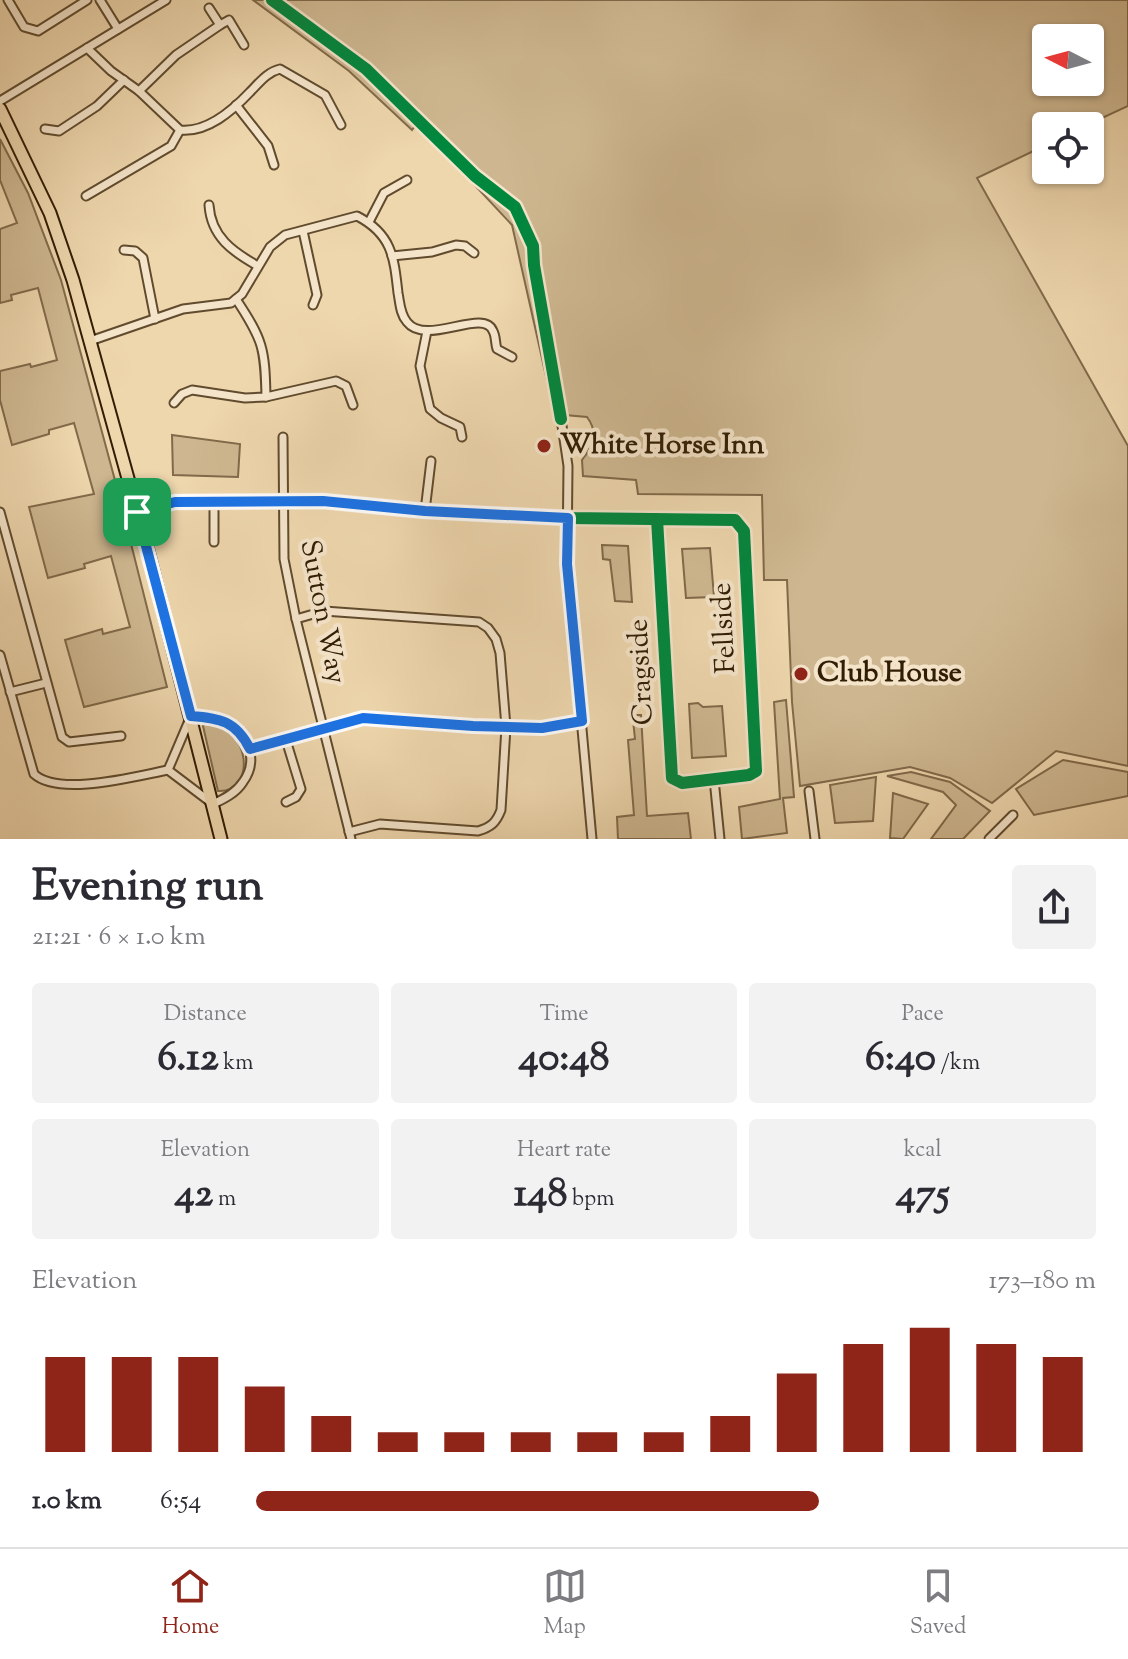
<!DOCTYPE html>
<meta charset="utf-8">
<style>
body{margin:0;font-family:"Sorts Mill Goudy",serif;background:#f2f2f3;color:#2b2b33;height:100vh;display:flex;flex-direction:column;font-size:30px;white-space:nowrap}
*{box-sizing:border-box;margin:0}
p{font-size:26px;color:#7c7c81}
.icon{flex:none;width:44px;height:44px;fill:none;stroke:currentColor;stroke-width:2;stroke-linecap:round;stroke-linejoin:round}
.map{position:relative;height:839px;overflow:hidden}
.details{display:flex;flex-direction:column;background:#fff;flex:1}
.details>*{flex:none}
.needle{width:52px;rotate:276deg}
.fabs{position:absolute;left:1032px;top:24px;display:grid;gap:16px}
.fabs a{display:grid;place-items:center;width:72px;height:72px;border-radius:8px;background:#fff;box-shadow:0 2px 6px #0004;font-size:40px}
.pin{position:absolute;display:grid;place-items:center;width:68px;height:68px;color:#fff;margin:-34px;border-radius:16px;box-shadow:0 4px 12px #0006}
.round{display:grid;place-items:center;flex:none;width:84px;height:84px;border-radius:8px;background:#f2f2f3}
.head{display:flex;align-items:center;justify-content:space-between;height:136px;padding:0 32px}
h1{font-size:44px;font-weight:700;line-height:60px}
.metrics{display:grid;grid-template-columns:repeat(3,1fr);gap:12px;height:136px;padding:8px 32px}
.metrics div{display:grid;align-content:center;border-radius:8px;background:#f2f2f3;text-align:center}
.metrics b{font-size:40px;font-weight:700}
.metrics small{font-size:22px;font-weight:400}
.metrics p{font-size:22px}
.chart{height:224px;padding:16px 32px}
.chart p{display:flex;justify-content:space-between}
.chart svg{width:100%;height:144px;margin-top:8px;stroke:#8f2418;stroke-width:6}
ul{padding:0 32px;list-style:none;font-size:26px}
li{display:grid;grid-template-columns:128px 96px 1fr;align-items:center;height:60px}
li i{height:20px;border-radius:10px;background:#8f2418}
.menu{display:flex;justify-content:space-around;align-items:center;height:112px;border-top:2px solid #e1e1e2;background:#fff;font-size:22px;color:#7c7c81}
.menu a{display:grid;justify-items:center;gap:4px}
.menu .current{color:#8f2418}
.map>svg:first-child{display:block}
.green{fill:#ceb790;stroke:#806a4a;stroke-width:2;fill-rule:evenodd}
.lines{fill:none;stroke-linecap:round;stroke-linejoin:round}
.street-casing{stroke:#604b2e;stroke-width:11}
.primary-casing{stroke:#311d04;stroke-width:15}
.street{stroke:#f4e4ca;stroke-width:7}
.primary{stroke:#eed6ad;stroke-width:11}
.cycleway-casing{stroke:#f4e4ca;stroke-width:17}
.cycleway{stroke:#00873e;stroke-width:12}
.route-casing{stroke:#fff;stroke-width:16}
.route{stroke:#1a73e8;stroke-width:10}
.poi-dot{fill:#8f2418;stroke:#f4e4ca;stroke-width:3}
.labels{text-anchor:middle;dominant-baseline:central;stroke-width:8;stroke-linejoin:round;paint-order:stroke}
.poi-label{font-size:28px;font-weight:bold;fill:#311d04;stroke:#f4e4ca;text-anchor:start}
.street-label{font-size:28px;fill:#311d04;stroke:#f4e4ca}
</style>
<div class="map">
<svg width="1128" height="839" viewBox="0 0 1128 839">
<rect width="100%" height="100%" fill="#eed6ad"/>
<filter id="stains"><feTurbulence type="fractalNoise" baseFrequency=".0025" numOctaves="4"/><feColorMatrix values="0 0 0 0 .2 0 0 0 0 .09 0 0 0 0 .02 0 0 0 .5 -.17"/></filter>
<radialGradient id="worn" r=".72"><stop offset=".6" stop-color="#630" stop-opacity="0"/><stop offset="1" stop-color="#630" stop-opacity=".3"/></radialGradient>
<!-- green -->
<g class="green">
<path d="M 253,0 L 1128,0 L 1128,106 L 1085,126 L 1046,126 L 1046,145 L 977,178 L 1128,446 L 1128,766 L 1056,751 L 992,803 L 950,778 L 910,767 L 800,786 L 792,702 L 787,580 L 764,580 L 762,495 L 638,494 L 636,480 L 583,476 L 582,460 C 593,446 599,433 587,417 L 565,415 L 563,395 L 550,394 L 512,225 L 427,134 L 420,124 L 421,118 L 412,130 L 349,71 ZM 1046,38 L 1090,38 L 1090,82 L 1046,82 Z"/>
<polygon points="0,139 28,193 61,280 116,484 167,687 84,707 65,640 102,629 103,634 130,627 111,556 84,564 85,568 48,578 29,507 94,494 74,423 49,430 49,434 12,445 0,400 0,371 30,364 31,367 57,360 38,288 11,295 12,300 0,303 0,229 17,223 0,180"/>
<polygon points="172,435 240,444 238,477 173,475"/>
<polygon points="602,545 628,546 632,602 615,601 610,560 603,559"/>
<polygon points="710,548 714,597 686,598 682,549"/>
<polygon points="786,700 794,797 783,798 787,833 742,839 739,807 780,799 774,702"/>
<polygon points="698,703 703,707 722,706 726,756 692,758 689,704"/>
<polygon points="636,715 641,715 647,816 688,813 691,839 618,839 617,817 634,815 628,740 635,739 633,720"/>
<path d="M 206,722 C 252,726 256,793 218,791 L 203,726 Z"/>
<polygon points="1063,760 1128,772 1128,796 1034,815 1016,789"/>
<polygon points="911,772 950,782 990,811 963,839 931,839 956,805 943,792 887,776"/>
<polygon points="876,777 873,821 835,823 830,785"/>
<polygon points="893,793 928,804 903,839 890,838"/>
</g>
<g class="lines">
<!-- street casing -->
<g class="street-casing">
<g id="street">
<polyline points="8,0 24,27 38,31 87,0"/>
<polyline points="100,0 118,29"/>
<polyline points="220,25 229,20 244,45"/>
<path d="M 87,48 L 111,71 L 139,91 L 180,130 C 207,133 232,111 250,92 C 259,83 267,72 280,69 L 325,95 L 341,125"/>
<polyline points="139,91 176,55 220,25 209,8"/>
<polyline points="0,101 166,0"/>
<polyline points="236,105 268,146 274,165"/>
<polyline points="45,129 59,131 97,106 124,80"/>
<polyline points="86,196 171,146 180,130"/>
<path d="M 209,205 C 211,237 233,252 258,266"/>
<polyline points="369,222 384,193 407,180"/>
<polyline points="303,231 317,295 313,305"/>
<polyline points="124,250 135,251 143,258 155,319"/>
<polyline points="392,256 432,252 456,245 465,246 474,253"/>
<path d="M 236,299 C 263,340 265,348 266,397"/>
<polyline points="427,331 420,366 430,409 441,418 460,427 462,437"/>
<path d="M 90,341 L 183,309 L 231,303 L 242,294 L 270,247 L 285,235 L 357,216 C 392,234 394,257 398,293 C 400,303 400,314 407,322 C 426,347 484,307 493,331 C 496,336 495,343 497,349 L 512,357"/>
<polyline points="174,403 182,394 192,390 245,398 266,397 336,381 346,386 353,405"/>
<polyline points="561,419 568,466 567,564 592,839"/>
<polyline points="283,437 284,559 296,619 351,839"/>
<polyline points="425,511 431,461"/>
<polyline points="0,512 62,737 69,742 121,736"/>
<polyline points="137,512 175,502 323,501 425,511 568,518 735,520 744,531 756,771 749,775 682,783 672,778 657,519"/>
<polyline points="214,542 214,502"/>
<path d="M 296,619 L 324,611 L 479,622 L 488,628 L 496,639 L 500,653 L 506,727 L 501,810 C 496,823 491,827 478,831 L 380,824 L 349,832"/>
<path d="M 0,655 L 34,774 C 59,797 136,776 168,770"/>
<polyline points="10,692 46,683"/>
<path d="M 191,716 C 203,717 217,717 228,723 C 250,734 258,762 243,782 C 236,793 224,799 213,804 L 168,770 Z"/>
<polyline points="250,749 363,718 473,726 542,728 582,721"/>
<polyline points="714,779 720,839"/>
<polyline points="809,791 815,839"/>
<polyline points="286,802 296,797 301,789 286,740"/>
<polyline points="989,839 1013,815"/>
</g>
</g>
<!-- primary casing -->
<g class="primary-casing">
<polyline id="primary" points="0,109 50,213 73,280 147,547 221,839"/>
</g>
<!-- street -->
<use href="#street" class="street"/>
<!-- primary -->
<use href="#primary" class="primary"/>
<!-- cycleway casing -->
<g class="cycleway-casing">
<g id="cycleway">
<polyline points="272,0 366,69 475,176 515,207 533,246 534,265 561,419"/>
<polyline points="137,512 175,502 323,501 425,511 568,518 735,520 744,531 756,771 749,775 682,783 672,778 657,519"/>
</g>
</g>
<!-- cycleway -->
<use href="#cycleway" class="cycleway"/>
</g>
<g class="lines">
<!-- route casing -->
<g class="route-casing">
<path id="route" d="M 323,501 L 425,511 L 568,518 L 567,564 L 582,721 L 542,728 L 473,726 L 363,718 L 250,749 C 236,721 220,718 191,716 L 137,512 L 175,502 Z"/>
</g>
<!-- route -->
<use href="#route" class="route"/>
</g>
<!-- markers -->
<g class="poi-dot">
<circle cx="544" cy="446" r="8"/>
<circle cx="801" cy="674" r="8"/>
</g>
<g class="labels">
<!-- poi labels -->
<g class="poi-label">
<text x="560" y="446">White Horse Inn</text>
<text x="817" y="674">Club House</text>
</g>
<!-- street labels -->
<g class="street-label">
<text transform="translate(322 612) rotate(79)">Sutton Way</text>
<text transform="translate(725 628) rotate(-93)">Fellside</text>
<text transform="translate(642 672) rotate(-93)">Cragside</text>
</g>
</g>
<rect width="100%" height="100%" filter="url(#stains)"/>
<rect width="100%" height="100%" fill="url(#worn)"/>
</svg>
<div class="fabs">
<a><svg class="needle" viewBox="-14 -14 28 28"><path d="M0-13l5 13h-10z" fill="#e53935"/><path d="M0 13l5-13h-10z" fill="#7c7c81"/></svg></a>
<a><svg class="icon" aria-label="locate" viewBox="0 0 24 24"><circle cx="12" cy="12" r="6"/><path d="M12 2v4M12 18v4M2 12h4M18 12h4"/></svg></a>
</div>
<div class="pin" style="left:137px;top:512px;background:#1e9e55"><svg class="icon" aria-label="arrive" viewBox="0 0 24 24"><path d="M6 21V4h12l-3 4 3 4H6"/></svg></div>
</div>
<section class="details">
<div class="head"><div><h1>Evening run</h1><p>21:21 · 6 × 1.0 km</p></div><a class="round"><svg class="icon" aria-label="share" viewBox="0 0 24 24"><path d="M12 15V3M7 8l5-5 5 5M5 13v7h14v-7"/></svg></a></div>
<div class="metrics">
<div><p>Distance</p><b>6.12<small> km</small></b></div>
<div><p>Time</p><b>40:48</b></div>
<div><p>Pace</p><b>6:40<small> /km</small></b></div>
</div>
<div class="metrics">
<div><p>Elevation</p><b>42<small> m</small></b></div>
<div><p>Heart rate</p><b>148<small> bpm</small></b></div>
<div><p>kcal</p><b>475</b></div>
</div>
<div class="chart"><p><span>Elevation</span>173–180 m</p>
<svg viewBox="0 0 160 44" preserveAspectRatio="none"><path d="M5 44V15M15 44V15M25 44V15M35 44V24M45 44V33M55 44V38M65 44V38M75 44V38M85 44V38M95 44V38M105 44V33M115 44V20M125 44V11M135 44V6M145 44V11M155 44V15"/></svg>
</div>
<ul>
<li><b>1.0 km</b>6:54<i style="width:67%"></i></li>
</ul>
</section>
<nav class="menu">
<a class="current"><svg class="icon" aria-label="home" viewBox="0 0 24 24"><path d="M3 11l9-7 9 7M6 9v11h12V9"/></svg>Home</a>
<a><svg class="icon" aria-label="map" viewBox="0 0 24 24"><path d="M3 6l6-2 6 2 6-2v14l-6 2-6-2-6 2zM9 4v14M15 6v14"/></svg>Map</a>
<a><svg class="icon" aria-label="saved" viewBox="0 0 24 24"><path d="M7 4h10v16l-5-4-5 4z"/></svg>Saved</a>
</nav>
